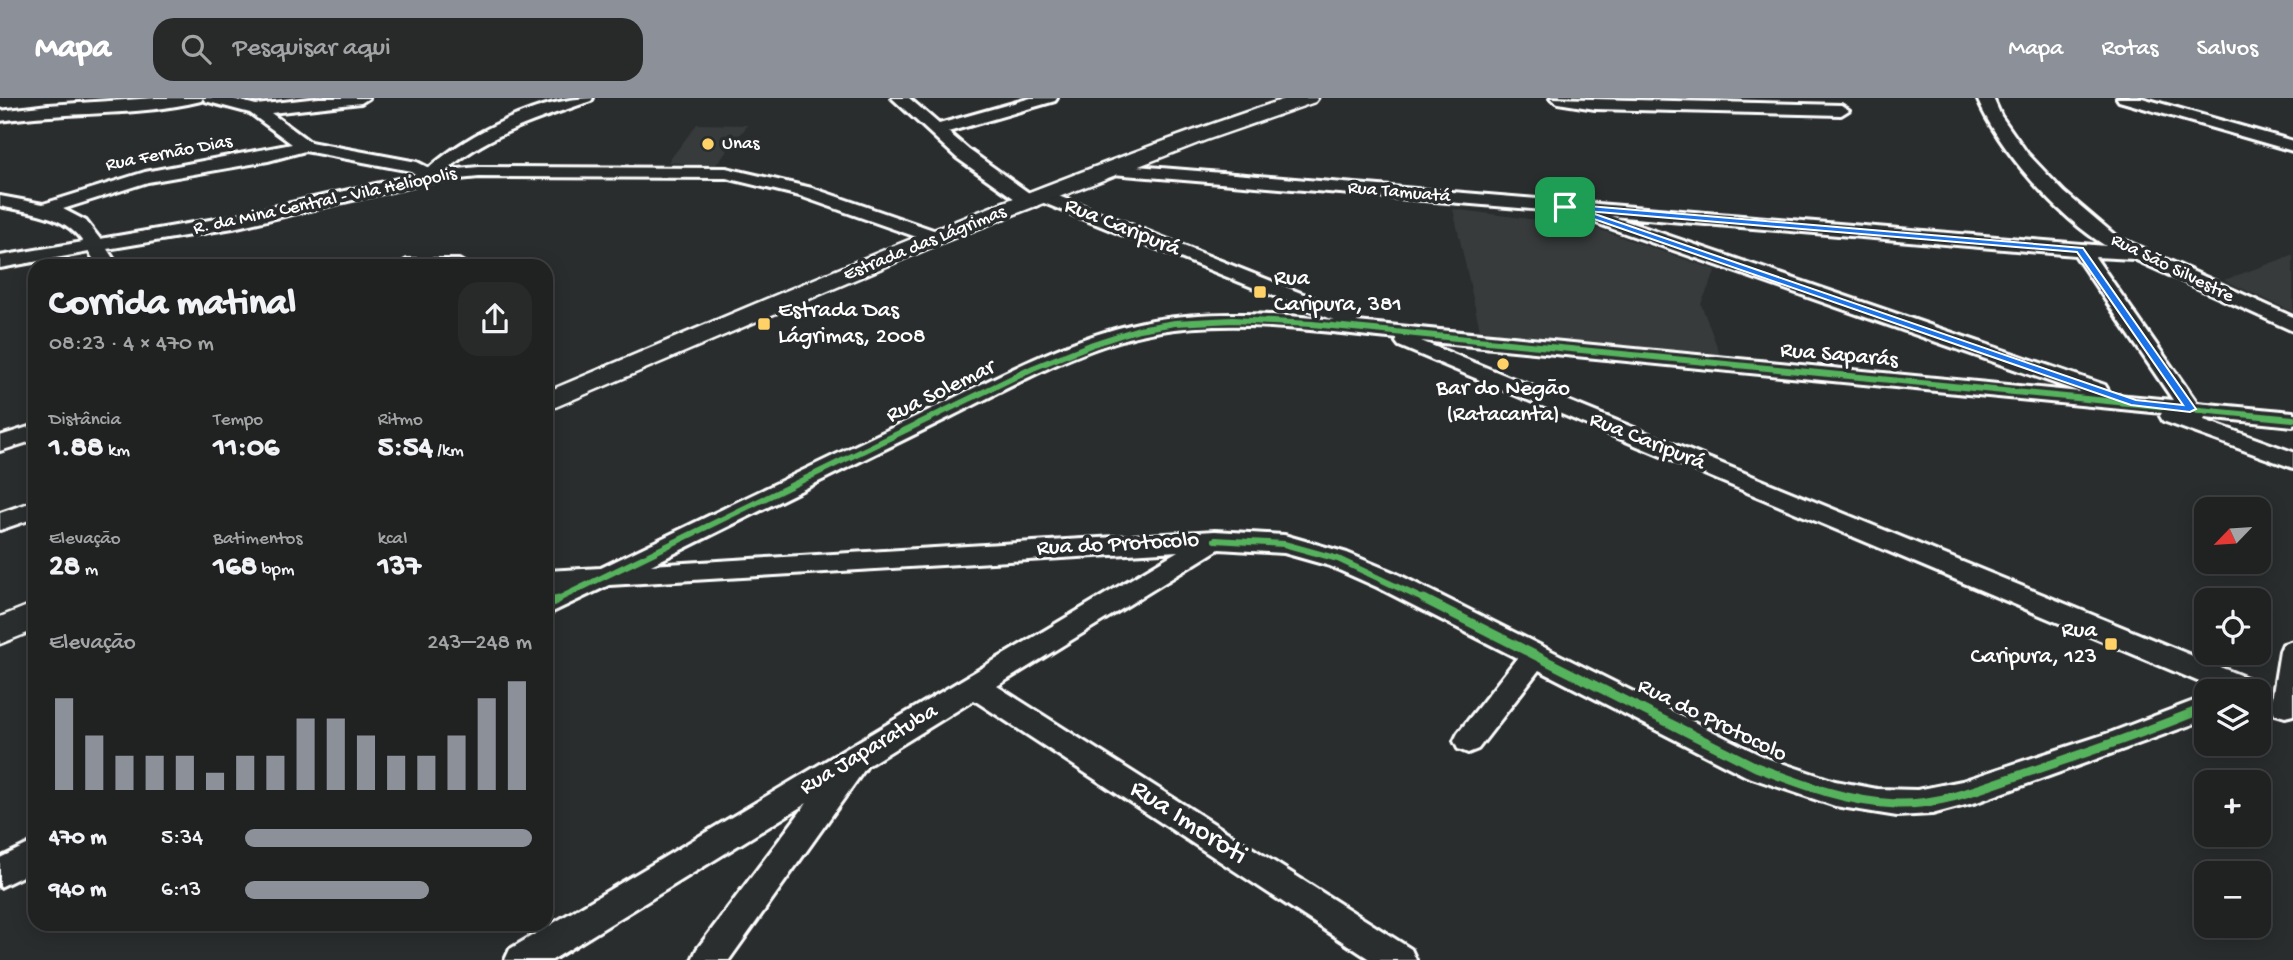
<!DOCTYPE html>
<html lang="pt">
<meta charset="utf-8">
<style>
body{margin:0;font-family:"Gochi Hand",sans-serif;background:#282a2a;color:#f1f3f6;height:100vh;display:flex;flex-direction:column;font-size:26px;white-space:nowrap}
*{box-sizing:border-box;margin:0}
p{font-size:23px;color:#a2a4a5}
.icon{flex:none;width:38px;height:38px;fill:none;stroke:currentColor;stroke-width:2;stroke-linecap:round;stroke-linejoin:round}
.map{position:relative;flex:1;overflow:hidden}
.panel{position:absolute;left:28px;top:161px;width:525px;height:672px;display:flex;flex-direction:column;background:#202222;border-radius:21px;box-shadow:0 4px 18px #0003,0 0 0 2px #3d3f40}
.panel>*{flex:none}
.needle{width:46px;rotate:245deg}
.fabs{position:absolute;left:2194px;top:399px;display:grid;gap:14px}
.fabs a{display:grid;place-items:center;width:77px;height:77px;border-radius:14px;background:#202222;box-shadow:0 4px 18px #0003,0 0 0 2px #3d3f40;font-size:35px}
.pin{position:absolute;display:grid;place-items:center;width:60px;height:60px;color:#fff;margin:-30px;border-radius:14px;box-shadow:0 4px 10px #0006}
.round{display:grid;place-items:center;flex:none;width:74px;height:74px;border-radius:21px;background:#282a2a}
.overview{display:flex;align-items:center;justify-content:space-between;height:119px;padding:0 21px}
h1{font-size:38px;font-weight:800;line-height:52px}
.figures{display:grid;grid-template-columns:repeat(3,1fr);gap:10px;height:119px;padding:7px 21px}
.figures div{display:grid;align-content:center}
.figures b{font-size:30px;font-weight:800}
.figures small{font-size:19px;font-weight:400}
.figures p{font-size:19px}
.chart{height:196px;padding:14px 21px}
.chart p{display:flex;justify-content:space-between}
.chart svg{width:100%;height:126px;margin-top:7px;stroke:#8c9099;stroke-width:6}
ul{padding:0 21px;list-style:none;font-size:23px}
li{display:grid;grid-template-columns:112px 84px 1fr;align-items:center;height:52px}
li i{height:18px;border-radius:9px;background:#8c9099}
header{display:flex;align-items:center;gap:42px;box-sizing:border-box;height:98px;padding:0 35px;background:#8c9099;color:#fff}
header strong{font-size:33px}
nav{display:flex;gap:38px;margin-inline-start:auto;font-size:24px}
.search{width:490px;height:63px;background:#282a2a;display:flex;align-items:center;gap:18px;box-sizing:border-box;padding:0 24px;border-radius:21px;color:#a2a4a5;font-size:26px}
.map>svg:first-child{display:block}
.built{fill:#373a3b}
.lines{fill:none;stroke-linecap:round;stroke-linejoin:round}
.minor-casing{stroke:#fff;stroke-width:6}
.major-casing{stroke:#fff;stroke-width:5}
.minor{fill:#2a2d2e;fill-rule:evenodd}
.major{fill:#2a2d2e;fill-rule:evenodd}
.cycleway-far1-casing{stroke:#2a2d2e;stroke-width:10}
.cycleway-casing{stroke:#2a2d2e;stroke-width:13}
.cycleway-far1{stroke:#56b35d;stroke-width:6}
.cycleway{stroke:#56b35d;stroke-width:9}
.route{fill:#1a73e8;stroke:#fff;stroke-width:2;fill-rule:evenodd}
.poi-dot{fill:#ffd166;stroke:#2a2d2e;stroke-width:2.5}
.labels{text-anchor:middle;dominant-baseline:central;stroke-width:7;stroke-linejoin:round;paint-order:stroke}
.far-poi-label{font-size:19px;fill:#fff;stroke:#2a2d2e;text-anchor:start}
.far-street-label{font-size:19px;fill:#fff;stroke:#2a2d2e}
.street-label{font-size:23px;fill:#fff;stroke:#2a2d2e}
.poi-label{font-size:23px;fill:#fff;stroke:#2a2d2e;text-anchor:start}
.near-street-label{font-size:28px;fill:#fff;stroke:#2a2d2e}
</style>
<header>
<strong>Mapa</strong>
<div class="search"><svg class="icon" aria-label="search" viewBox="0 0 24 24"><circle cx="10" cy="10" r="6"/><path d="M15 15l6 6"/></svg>Pesquisar aqui</div>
<nav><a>Mapa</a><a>Rotas</a><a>Salvos</a></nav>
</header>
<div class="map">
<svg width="2293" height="862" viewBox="0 0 2293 862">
<rect width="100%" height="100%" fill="#2a2d2e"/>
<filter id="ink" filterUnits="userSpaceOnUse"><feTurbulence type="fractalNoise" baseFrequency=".0143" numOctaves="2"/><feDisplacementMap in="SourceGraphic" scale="14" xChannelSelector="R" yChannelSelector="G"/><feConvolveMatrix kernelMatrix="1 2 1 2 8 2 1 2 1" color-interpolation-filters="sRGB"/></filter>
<g filter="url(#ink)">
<!-- built -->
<g class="built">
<polygon points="697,26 748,27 715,68 668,64"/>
<polygon points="1453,111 1592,129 1716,172 1701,206 1721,259 1480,232"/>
<polygon points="2293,157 2293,214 2224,182"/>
</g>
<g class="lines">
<!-- minor casing -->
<g class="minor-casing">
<g id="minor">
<path d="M 156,0 L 203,0 L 201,3 C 136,19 66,13 0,23 L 0,13 L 48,7 Z"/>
<path d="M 203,0 L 229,0 L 256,7 L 319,0 L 369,0 L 361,5 L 271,15 L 310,44 L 417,64 L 429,70 C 468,35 540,0 593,0 L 591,3 C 542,20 486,36 447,72 L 479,69 L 726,70 L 812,90 L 942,135 L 944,139 L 935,145 L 928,143 L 800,98 L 726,80 L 479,79 L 429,84 L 233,130 L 107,151 L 118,168 L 98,168 L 89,154 L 0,170 L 0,158 L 83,144 C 64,116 31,115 0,108 L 0,98 L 43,106 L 145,74 L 292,46 L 250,15 L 205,3 ZM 305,53 L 411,73 L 416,77 L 233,118 L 100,141 L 86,123 L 63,111 L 148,84 L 268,63 Z"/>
<path d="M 892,0 L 909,0 L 939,26 L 1031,0 L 1057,0 L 1055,3 L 948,34 L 969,52 L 1036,100 L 1039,95 L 1051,95 L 1356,217 L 1359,221 L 1357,224 L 2080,294 L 1593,124 L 1590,120 L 1592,116 L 1112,76 L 1103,71 L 1112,66 L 2106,148 C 2057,118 1999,52 1977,0 L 1993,0 L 2001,18 L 2027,55 L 2064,94 L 2117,139 L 2293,219 L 2293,233 L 2134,161 L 2095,159 L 2197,305 L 2293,314 L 2293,328 L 2205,319 L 2204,322 L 2293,354 L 2293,370 L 2163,323 L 2160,318 L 2162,315 L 1421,243 L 2259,585 L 2263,593 L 2259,600 L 2259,593 L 2221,593 L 1399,248 L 1396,244 L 1398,241 C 1318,233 1235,220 1155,234 C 1083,247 1015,287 950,319 C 850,368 751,417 651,467 L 1215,433 L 1284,437 L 1347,455 L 1395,475 L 1766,660 L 1835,683 L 1877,691 L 1917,692 L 1962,683 L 2112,634 L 2207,598 L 2207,621 L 1977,704 L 1932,716 L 1897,718 L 1835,708 L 1746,678 L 1539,572 L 1478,651 L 1468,655 L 1458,651 L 1454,643 L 1458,635 L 1517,560 L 1377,489 L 1330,468 L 1284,455 L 1219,451 L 997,588 L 1411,851 L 1416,862 L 1371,862 L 974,602 L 867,668 L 729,862 L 692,862 L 697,851 L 807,705 L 552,862 L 505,862 L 510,851 L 1178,453 L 609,487 L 546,517 L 546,496 L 557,491 L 546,491 L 546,473 L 601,470 C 706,419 812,368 917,318 C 993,281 1070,237 1153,222 C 1212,212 1274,216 1334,222 L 1039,103 L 1037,108 L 1025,108 L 957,60 ZM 1611,118 L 2075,157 L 2173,302 L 2105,296 L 2108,292 L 2105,287 Z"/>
<polygon points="1550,0 1841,7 1849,12 1841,17 1595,11 1558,5"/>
<polygon points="2117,0 2142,0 2293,43 2293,53 2119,3"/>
<polygon points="407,162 459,162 469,168 397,168"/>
<polygon points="35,327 35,342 0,353 0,338"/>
<polygon points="35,403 35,420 0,432 0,415"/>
<polygon points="2293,543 2293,617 2285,619 2275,616 2271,608 2280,553 2283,546"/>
<polygon points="35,743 35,772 0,789 0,760"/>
</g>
</g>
<!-- major casing -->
<g class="major-casing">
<g id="major">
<path d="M 1288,0 L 1318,0 L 1315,4 L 1206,42 L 943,144 L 546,313 L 546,294 C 791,191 1035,84 1288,0 Z"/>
<polygon points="35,505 35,532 0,546 0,519"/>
</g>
</g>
<!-- minor -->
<use href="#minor" class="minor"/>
<!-- major -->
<use href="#major" class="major"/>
<!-- cycleway-far1 casing -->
<g class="cycleway-far1-casing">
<g id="cycleway-far1">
<polyline points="1215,442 1284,446 1338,461 1427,503"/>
<polyline points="554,503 1033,270 1093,246 1139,231 1175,225 1233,222 1312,226 2293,321"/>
</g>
</g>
<!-- cycleway casing -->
<g class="cycleway-casing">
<g id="cycleway">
<path d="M 1424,501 L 1756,669 C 1801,686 1847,704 1896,706 C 1939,707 1980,691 2020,677 C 2083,656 2146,634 2207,609"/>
<polyline points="546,507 558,501"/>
</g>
</g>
<!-- cycleway-far1 -->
<use href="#cycleway-far1" class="cycleway-far1"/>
<!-- cycleway -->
<use href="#cycleway" class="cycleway"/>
</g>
</g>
<!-- route -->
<path class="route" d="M 1565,106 L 2083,150 L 2196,311 L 2190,314 L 2131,307 L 1562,110 ZM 1586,113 L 2077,154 L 2183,307 L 2136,302 Z"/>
<!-- markers -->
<g class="poi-dot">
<circle cx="708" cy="46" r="7"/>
<rect x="1253" y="187" width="14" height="14" rx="3.5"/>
<rect x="757" y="219" width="14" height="14" rx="3.5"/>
<circle cx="1503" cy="266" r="7"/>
<rect x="2104" y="539" width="14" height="14" rx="3.5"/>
</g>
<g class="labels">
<!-- far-poi labels -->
<g class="far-poi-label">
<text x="722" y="46">Unas</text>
</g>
<!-- far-street labels -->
<g class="far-street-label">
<text transform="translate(169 56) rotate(-11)">Rua Fernão Dias</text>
<text transform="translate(1399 95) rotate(5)">Rua Tamuatá</text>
<text transform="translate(325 104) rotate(-12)">R. da Mina Central - Vila Heliopolis</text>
<text transform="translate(925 146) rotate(-22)">Estrada das Lágrimas</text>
<text transform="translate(2172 171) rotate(26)">Rua São Silvestre</text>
</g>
<!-- street labels -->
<g class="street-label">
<text transform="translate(1122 130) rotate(22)">Rua Caripurá</text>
<text transform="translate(1839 258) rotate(5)">Rua Saparás</text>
<text transform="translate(941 294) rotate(-26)">Rua Solemar</text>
<text transform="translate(1647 344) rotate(22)">Rua Caripurá</text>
<text transform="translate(1118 447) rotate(-3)">Rua do Protocolo</text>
<text transform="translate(1712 623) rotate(26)">Rua do Protocolo</text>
<text transform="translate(869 652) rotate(-31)">Rua Japaratuba</text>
</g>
<!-- poi labels -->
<g class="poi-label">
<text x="1274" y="181">Rua<tspan x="1274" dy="26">Caripura, 381</tspan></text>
<text x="778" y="213">Estrada Das<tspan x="778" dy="26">Lágrimas, 2008</tspan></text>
<text x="1503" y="291" text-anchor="middle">Bar do Negão<tspan x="1503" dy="26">(Ratacanta)</tspan></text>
<text x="2097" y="533" text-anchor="end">Rua<tspan x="2097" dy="26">Caripura, 123</tspan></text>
</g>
<!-- near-street labels -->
<g class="near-street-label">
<text transform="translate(1188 725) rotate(33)">Rua Imoroti</text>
</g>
</g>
</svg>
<div class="fabs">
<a><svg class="needle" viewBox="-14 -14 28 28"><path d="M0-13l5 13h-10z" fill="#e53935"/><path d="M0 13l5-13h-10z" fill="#a2a4a5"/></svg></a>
<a><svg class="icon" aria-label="locate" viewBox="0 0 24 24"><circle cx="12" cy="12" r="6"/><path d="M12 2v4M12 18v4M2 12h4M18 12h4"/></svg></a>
<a><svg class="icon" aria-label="layers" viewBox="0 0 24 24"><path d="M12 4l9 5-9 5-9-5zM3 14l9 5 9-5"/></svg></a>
<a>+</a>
<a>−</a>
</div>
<div class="pin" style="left:1565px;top:109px;background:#1e9e55"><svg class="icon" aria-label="arrive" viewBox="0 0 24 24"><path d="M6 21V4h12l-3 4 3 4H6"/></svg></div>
<section class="panel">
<div class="overview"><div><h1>Corrida matinal</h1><p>08:23 · 4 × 470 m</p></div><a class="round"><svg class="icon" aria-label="share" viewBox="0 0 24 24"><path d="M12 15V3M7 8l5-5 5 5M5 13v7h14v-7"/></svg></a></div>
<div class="figures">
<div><p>Distância</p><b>1.88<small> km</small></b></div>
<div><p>Tempo</p><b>11:06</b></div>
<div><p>Ritmo</p><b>5:54<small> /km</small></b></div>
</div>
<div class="figures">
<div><p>Elevação</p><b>28<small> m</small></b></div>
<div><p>Batimentos</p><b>168<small> bpm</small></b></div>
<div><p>kcal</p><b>137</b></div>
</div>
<div class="chart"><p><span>Elevação</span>243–248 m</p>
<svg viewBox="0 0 160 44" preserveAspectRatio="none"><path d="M5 44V12M15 44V25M25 44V32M35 44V32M45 44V32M55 44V38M65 44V32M75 44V32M85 44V19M95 44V19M105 44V25M115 44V32M125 44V32M135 44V25M145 44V12M155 44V6"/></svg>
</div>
<ul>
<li><b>470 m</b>5:34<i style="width:100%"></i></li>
<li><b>940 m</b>6:13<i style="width:64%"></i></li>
</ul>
</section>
</div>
